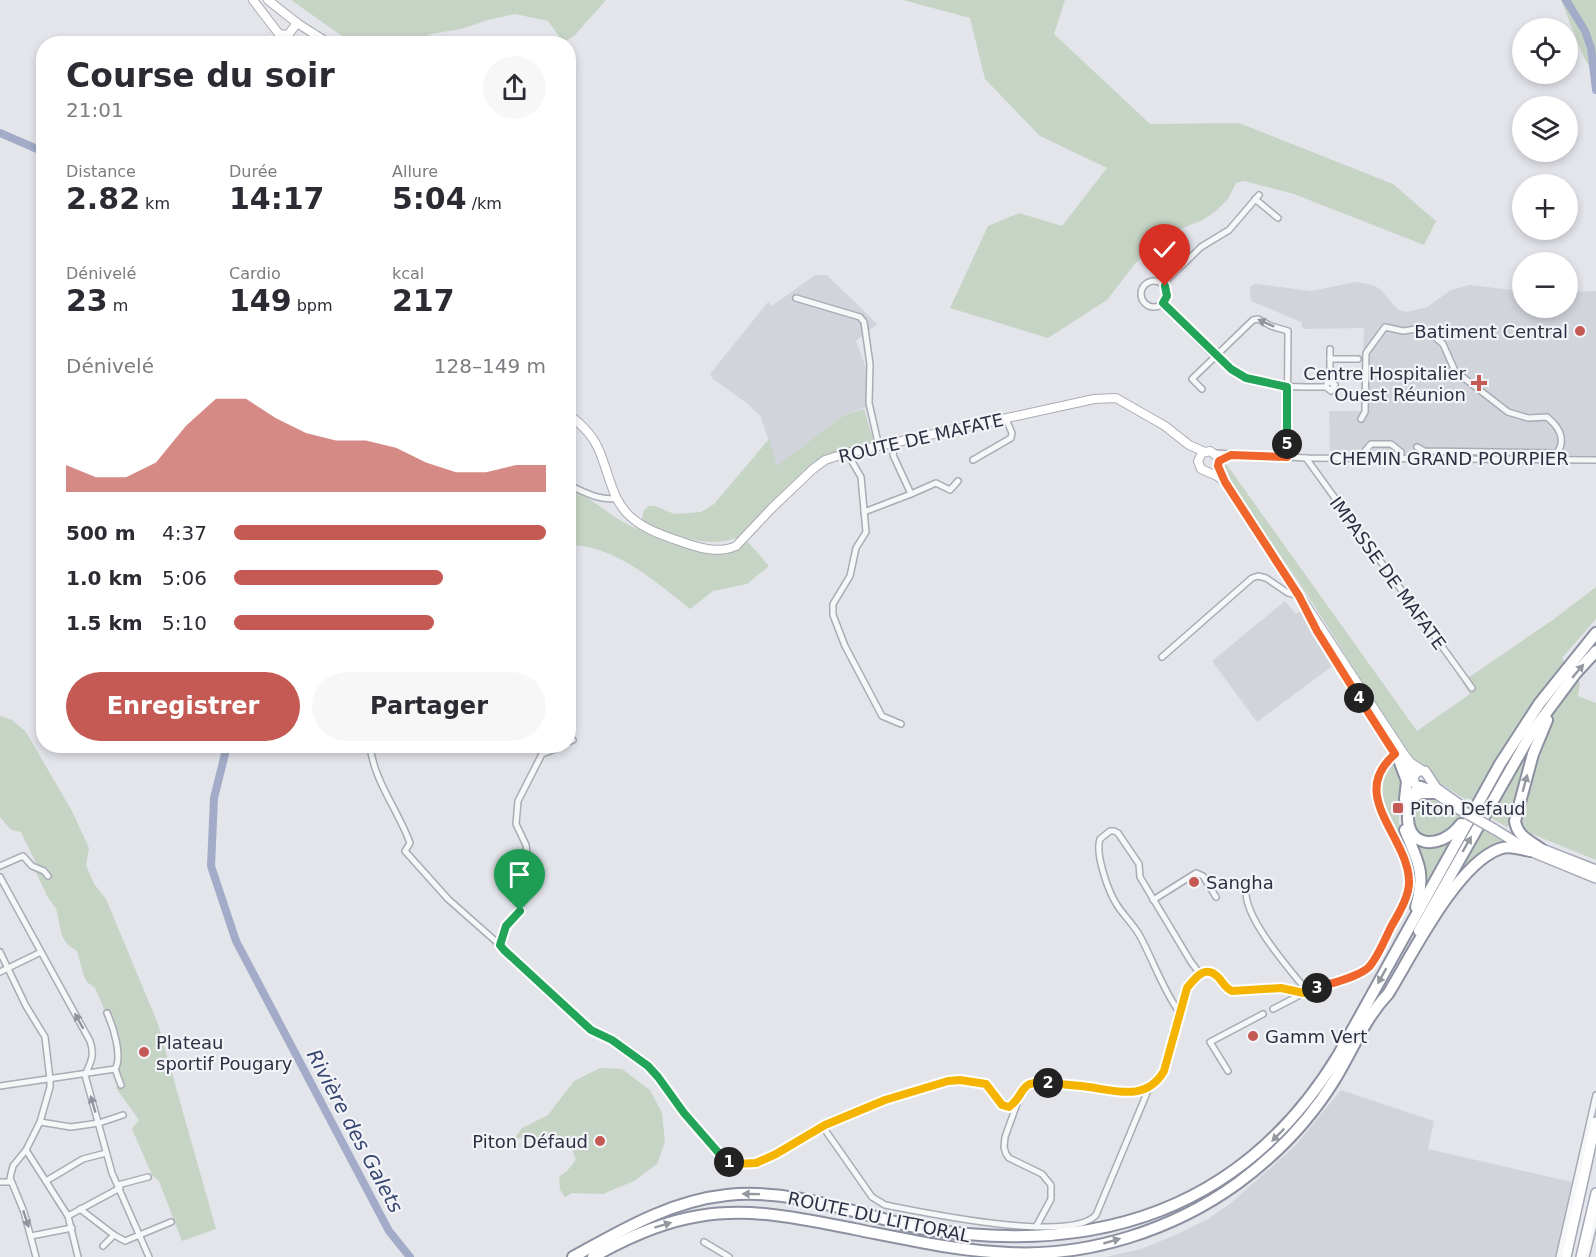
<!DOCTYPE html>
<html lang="fr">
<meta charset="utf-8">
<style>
body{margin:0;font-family:"DejaVu Sans",sans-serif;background:#f7f7f7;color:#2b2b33;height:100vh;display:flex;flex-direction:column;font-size:22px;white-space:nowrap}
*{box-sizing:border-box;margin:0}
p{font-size:20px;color:#7c7c81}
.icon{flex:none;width:33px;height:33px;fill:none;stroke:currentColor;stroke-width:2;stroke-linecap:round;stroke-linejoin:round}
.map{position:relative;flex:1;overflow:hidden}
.side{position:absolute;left:36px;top:36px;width:540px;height:717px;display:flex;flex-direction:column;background:#fff;border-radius:24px;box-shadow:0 3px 9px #0003}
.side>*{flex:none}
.controls{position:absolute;left:1512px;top:18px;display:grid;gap:12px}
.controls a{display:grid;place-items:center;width:66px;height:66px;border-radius:50%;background:#fff;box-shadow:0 3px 9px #0003;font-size:30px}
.pin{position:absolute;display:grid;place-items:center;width:51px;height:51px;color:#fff;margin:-62px -26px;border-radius:50% 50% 50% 0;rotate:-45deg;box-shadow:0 0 6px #0007}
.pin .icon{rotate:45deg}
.km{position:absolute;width:30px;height:30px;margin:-15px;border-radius:50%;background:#222;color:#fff;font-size:16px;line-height:30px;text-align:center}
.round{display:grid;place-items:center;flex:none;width:63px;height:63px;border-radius:32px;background:#f7f7f7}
.summary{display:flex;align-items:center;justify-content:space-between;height:102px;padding:0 30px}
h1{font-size:33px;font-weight:800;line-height:45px}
.metrics{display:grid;grid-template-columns:repeat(3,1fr);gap:9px;height:102px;padding:6px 30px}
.metrics div{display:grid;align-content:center}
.metrics b{font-size:30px;font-weight:800}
.metrics small{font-size:16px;font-weight:400}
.metrics p{font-size:16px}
.chart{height:168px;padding:12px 30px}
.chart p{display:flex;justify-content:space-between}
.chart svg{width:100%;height:108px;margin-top:6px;fill:#c55953;opacity:.7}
.primary-button{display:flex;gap:12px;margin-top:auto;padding:12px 30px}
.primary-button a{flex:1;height:69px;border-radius:36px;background:#c55953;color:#fff;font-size:24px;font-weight:800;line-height:69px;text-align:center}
.primary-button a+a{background:#f7f7f7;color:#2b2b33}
ul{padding:0 30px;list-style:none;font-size:20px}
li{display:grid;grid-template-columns:96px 72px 1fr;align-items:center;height:45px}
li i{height:15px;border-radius:8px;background:#c55953}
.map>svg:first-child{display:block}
.built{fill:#d2d4dc}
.green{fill:#c6d4c5}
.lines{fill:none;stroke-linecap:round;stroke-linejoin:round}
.river{stroke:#a2acc8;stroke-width:8}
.street-casing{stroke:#a9abb5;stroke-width:8}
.secondary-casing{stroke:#a9abb5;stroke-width:10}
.primary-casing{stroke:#a4a7b6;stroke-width:12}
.highway-casing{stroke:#8c90a0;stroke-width:14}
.street{stroke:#f6f7f9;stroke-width:5}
.secondary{stroke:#fff;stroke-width:8}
.primary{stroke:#fff;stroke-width:9}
.highway{stroke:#fff;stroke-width:10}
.primary-bridge-casing{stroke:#a4a7b6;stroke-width:12;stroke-linecap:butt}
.primary-bridge{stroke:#fff;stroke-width:9}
.oneway{fill:#91949e}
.oneway2{fill:#9698a0}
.split-1-casing{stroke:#fff;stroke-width:12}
.split-2-casing{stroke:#fff;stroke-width:12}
.split-3-casing{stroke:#fff;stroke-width:12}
.split-4-casing{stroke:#fff;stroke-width:12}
.split-5-casing{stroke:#fff;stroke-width:12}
.split-6-casing{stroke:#fff;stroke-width:12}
.split-1{stroke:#22a559;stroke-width:8}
.split-2{stroke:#f5b400;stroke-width:8}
.split-3{stroke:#f5b400;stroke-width:8}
.split-4{stroke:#f0652b;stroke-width:8}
.split-5{stroke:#f0652b;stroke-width:8}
.split-6{stroke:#22a559;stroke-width:8}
.poi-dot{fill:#c55953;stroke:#f3f4f8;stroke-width:2}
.labels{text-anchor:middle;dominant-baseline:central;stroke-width:4.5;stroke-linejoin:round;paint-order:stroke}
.poi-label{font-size:18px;fill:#2c3042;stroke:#f3f4f8;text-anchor:start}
.street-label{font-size:18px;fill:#2c3042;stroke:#f3f4f8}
.water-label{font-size:20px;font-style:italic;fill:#394773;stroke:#f3f4f8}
</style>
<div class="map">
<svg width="1596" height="1257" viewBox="0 0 1596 1257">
<rect width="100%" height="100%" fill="#e4e5eb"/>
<!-- built -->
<g class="built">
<polygon points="815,275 827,275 877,324 856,341 866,368 867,407 844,415 777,467 761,417 748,404 713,379 710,374 768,302 772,306"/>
<polygon points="1356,282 1373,285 1380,289 1398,310 1407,312 1427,307 1451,290 1469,285 1522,291 1522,308 1568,308 1568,292 1596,291 1596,456 1397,454 1397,451 1330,451 1329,411 1361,411 1364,328 1303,329 1301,322 1251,301 1250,289 1252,285 1257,284 1311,291"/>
<polygon points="1285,601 1296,614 1301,611 1335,664 1257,722 1212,661"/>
<polygon points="1341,1090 1434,1121 1428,1149 1572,1182 1555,1257 1106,1257 1141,1249 1173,1236 1208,1219 1231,1203 1295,1146"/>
</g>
<!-- green -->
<g class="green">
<polygon points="291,0 606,0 574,36 563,42 548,21 515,14 488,20 461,29 431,34 410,43 352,43"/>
<polygon points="903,0 1065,0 1054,34 1150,124 1239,123 1393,184 1436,221 1424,245 1294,194 1244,181 1236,183 1228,199 1216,211 1203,220 1168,234 1155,243 1134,265 1107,300 1048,338 950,308 988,226 1019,213 1062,226 1107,168 1040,136 985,79 970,18"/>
<polygon points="1561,0 1596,0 1596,80 1582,53"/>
<path d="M 864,409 L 874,443 L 832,456 L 746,534 C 708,552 677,536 641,522 L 644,510 L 649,506 L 655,506 L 674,514 L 701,512 L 714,504 L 769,439 L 777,466 L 844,415 Z"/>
<polygon points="1222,458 1417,731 1470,694 1462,682 1554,619 1596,587 1596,619 1562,658 1580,683 1578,696 1596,703 1596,860 1510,825 1507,827 1482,813 1484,810 1475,801 1467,798 1466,800 1437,781 1431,768 1417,763 1403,746 1308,596 1225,475"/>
<path d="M 569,487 C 589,496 604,511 623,522 C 648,536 701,550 730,547 C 736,547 742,544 748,542 L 769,566 L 747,584 L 713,591 L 690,609 C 656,582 615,545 569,545 Z"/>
<polygon points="0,716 12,720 26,732 73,813 89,848 86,865 94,884 106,899 158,1024 216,1229 182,1241 159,1181 152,1175 132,1129 139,1120 116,1088 122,1082 115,1060 109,1020 95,988 87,982 84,976 77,951 68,945 62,936 56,908 48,898 35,870 37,865 21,832 11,830 0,817"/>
<path d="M 1396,762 C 1408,781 1402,791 1395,810 L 1399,812 L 1399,823 L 1408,843 L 1404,845 C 1390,820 1370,793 1386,765 Z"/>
<path d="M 1429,796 L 1464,816 L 1454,830 L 1429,840 C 1425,837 1416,834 1413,829 C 1409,821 1414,803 1419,797 Z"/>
<polygon points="1481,826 1503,839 1503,841 1444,896"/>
<path d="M 1409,835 C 1426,844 1437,851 1453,838 L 1424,894 Z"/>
<path d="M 600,1068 L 622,1069 L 650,1090 L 662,1113 L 665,1142 L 657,1164 L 634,1181 L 603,1194 L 572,1193 L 565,1197 L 560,1190 L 559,1177 L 567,1171 L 576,1160 L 572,1149 L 557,1146 L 547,1148 C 536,1141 527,1136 514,1139 L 522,1128 L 548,1115 L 574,1081 Z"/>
</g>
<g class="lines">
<!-- river -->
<g class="river">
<polyline points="1566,0 1585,31 1591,48 1596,90"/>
<polyline points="0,133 44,152"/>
<polyline points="227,746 214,798 211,866 236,941 389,1231 410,1257"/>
</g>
<!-- street casing -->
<g class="street-casing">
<g id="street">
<polyline points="1255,199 1278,218"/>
<circle cx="1154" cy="294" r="13"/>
<polyline points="1163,284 1201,247 1229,230 1259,195"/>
<polyline points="796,298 860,317 864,322 870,364 869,403 879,447"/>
<path d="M 1163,304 C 1185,325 1219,367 1247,378 C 1272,388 1299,387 1326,387"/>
<polyline points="1330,359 1358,359"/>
<polyline points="1330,382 1335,385 1331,391 1326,387 1327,383 1330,382 1330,349"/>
<polyline points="1202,389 1192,379 1253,320 1258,319 1271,326 1288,331 1287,457"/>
<path d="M 1361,419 L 1365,412 L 1366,353 L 1385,327 L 1403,331 L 1416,329 L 1429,332 L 1443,344 L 1455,371 L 1508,412 L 1528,418 L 1547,417 C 1555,424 1563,432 1561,444 C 1560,450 1556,452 1557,459"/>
<polyline points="896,443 893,455 911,494"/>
<polyline points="1417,447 1424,451 1556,453"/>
<polyline points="847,453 861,477 866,532 856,548 850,576 833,604 833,615 845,646 882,716 901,724"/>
<polyline points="1215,453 1306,458 1596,460"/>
<polyline points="1306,458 1472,688"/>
<polyline points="1359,458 1371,444 1391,444 1401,452 1401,458"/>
<polyline points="973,460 1011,438 1012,433 1006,419"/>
<path d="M 568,485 C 583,491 601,502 617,498"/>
<polyline points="864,512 911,494 936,483 950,490 958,481"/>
<polyline points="1162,657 1252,578 1258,576 1266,578 1288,593 1299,596"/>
<polyline points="568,742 573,740"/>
<path d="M 370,746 C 374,781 398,810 410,843 L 405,851 L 448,899 L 500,945"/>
<path d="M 563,746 L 542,754 L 518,801 L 516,824 L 526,845 L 527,854 L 525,880 L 520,911 L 506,926 L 500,945 L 591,1030 L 612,1040 L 648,1066 L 717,1151 L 730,1163 L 736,1164 L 756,1163 L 776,1154 L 825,1125 L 885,1100 L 948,1081 L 960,1080 L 985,1084 L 1002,1105 L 1009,1107 L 1014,1103 L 1024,1087 L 1038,1082 L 1118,1092 L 1134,1091 L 1149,1088 L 1158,1081 L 1164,1072 L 1187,988 C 1195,978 1205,964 1218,977 C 1223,982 1225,988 1232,991 L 1281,988 L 1304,993"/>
<polyline points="0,866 23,856 32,866 44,871 48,876"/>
<path d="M 0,877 L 90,1041 C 95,1055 91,1062 85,1075 L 112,1173 L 149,1257"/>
<path d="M 1249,882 C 1232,906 1292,972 1308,992"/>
<polyline points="1153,900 1196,873 1203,876 1216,897"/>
<polyline points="0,952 26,1006 45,1037 50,1079 50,1087 40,1122 26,1150 13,1166 10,1178 24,1212 36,1257"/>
<polyline points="0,972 41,952"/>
<path d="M 1273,1009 L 1304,993 L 1364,971 L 1370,966 C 1381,945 1408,905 1410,883 C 1412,855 1389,834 1380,811 C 1372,791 1377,764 1396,754"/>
<path d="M 1179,1012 C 1163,989 1154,963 1141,938 C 1135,926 1124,916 1117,905 C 1108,891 1095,854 1100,839 L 1110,831 L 1114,831 L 1118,833 L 1139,864 L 1140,877 L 1191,962 L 1200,974"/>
<path d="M 107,1013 C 113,1026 123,1057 115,1069"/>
<polyline points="115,1069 121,1085"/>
<polyline points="1228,1071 1210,1042 1263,1014"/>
<polyline points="0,1086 115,1069"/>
<polyline points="1018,1101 1005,1137 1004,1147 1006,1154 1009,1158 1042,1174 1051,1185 1051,1199 1036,1227"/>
<polyline points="40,1122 71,1127 99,1123 123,1115"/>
<path d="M 823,1127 L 872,1197 L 885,1205 C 922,1212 1070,1244 1096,1215 L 1149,1088"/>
<polyline points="26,1150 68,1216 78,1257"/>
<polyline points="46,1181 83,1159 106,1153"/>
<polyline points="0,1182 11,1182"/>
<polyline points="118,1185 148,1177"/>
<polyline points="80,1209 114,1235 125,1241 171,1222"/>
<polyline points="68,1216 120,1188"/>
<polyline points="31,1236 72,1228"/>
<polyline points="704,1242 729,1257"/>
<polyline points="103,1246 114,1235"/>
<polyline points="1559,1257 1596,1095"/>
<polyline points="1586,1257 1596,1216"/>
</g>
</g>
<!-- secondary casing -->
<g class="secondary-casing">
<g id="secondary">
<polyline points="253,0 279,34 288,35 297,23"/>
<polyline points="268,0 297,23 330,44"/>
<path d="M 568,414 C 580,423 592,434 598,448 C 609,471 611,501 632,518 C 646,530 665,536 682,542 C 699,548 719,554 736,546 L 772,508 L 813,469 L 825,460 L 847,453 L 1094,399 L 1116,398 L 1165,426 L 1189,445 L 1205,452"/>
<polyline points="1225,482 1217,476 1201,469 1198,461 1202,453 1210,451 1218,457 1218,466 1225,482 1404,754 1410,762 1422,770"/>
<polyline points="1310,617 1346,676"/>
<polyline points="1359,697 1395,754 1410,771 1413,778"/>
</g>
</g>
<!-- primary casing -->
<g class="primary-casing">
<g id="primary">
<path d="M 1459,809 C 1445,801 1433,788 1417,786 L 1413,781 L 1414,775 L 1418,771 L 1425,771 L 1436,788 L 1460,805"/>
<polyline points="1494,829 1530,851 1596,878"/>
<polyline points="1537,847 1596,870"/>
<polyline points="1566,1257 1596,1122"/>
<polyline points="1581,1257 1596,1193"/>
</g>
</g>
<!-- highway casing -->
<g class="highway-casing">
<g id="highway">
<polyline points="1399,760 1407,781 1405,799"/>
<path d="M 1421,787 C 1412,792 1410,798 1409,807 C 1401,847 1439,853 1461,824"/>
<polyline points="1414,797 1420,793 1435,793"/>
<path d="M 1405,830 C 1418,863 1426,871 1416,907"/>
<path d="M 1541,849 C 1530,841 1517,836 1515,821 L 1533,754 L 1547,720"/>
<polyline points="1419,931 1532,732 1575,674 1596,651"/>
<path d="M 573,1257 C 622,1230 670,1201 727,1195 C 792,1188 857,1214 919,1228 C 1095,1257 1244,1211 1339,1054 L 1500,764 L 1539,704 L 1596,633"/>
<path d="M 593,1257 C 626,1238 661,1222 699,1216 C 752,1207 803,1219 854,1229 C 905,1239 957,1251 1009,1253 C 1089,1257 1173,1230 1238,1183 C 1276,1155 1310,1120 1335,1079 C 1352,1051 1365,1018 1388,994 C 1412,955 1456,865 1499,849 C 1510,845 1520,849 1530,851"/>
</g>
</g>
<!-- street -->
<use href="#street" class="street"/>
<!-- secondary -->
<use href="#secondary" class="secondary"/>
<!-- primary -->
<use href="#primary" class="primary"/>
<!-- highway -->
<use href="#highway" class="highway"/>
<!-- primary-bridge casing -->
<g class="primary-bridge-casing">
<polyline id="primary-bridge" points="1459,809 1494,829"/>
</g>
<!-- primary-bridge -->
<use href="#primary-bridge" class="primary-bridge"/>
</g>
<!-- one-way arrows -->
<defs><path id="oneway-solid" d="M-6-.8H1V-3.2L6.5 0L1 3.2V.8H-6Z" transform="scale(1.5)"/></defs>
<g class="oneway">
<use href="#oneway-solid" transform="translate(1266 323) rotate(-156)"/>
<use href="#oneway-solid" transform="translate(79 1021) rotate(-119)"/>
<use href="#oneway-solid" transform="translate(93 1104) rotate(-106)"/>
<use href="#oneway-solid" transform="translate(26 1219) rotate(72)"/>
</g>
<g class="oneway2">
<use href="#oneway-solid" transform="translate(1578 671) rotate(-50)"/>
<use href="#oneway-solid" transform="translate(1525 783) rotate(-75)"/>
<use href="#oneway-solid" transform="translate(1467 844) rotate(-60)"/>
<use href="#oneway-solid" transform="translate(1382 976) rotate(119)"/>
<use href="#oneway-solid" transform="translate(1278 1135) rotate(135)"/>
<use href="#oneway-solid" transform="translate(751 1194) rotate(-179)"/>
<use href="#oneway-solid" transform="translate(663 1225) rotate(-17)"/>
<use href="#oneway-solid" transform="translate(1112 1241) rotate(-16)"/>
</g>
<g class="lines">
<!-- split-1 casing -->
<g class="split-1-casing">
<polyline id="split-1" points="520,911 506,926 500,945 504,950 591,1030 612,1040 648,1066 658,1077 684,1113 717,1151 729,1162"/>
</g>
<!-- split-2 casing -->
<g class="split-2-casing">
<path id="split-2" d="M 729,1162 L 736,1164 L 756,1163 L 776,1154 L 825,1125 L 885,1100 L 948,1081 L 960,1080 L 986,1084 L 1002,1105 L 1009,1107 C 1026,1095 1018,1079 1048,1083"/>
</g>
<!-- split-3 casing -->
<g class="split-3-casing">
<path id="split-3" d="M 1048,1083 C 1059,1084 1070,1085 1081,1086 C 1112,1089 1145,1104 1164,1071 L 1187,988 C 1195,978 1205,964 1218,977 C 1223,982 1225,988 1232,991 L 1281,988 L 1304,993 L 1317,988"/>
</g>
<!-- split-4 casing -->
<g class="split-4-casing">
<path id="split-4" d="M 1317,988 C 1331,983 1359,977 1369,967 C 1378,957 1385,939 1391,927 C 1399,913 1410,895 1409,880 C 1407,835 1347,795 1395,754 L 1359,698"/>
</g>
<!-- split-5 casing -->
<g class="split-5-casing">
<polyline id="split-5" points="1287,444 1287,457 1231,455 1219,461 1218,466 1225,482 1299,596 1317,631 1359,698"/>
</g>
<!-- split-6 casing -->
<g class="split-6-casing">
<polyline id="split-6" points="1165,286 1167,296 1163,303 1231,369 1246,378 1287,387 1287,444"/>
</g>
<!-- split-1 -->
<use href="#split-1" class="split-1"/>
<!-- split-2 -->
<use href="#split-2" class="split-2"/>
<!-- split-3 -->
<use href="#split-3" class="split-3"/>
<!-- split-4 -->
<use href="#split-4" class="split-4"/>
<!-- split-5 -->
<use href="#split-5" class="split-5"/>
<!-- split-6 -->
<use href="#split-6" class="split-6"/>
</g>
<!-- markers -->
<g class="poi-dot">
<circle cx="1580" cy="331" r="6"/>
<path d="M1476 374h6v6h6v6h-6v6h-6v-6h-6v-6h6z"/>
<rect x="1392" y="802" width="12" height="12" rx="3"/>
<circle cx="1194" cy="882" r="6"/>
<circle cx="1253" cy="1036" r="6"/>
<circle cx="144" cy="1052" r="6"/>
<circle cx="600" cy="1141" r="6"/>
</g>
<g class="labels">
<!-- poi labels -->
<g class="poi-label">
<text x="1568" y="331" text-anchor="end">Batiment Central</text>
<text x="1466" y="373" text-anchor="end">Centre Hospitalier<tspan x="1466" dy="21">Ouest Réunion</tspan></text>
<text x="1410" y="808">Piton Defaud</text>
<text x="1206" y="882">Sangha</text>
<text x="1265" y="1036">Gamm Vert</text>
<text x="156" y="1042">Plateau<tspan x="156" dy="21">sportif Pougary</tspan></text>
<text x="588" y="1141" text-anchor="end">Piton Défaud</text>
</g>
<!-- street labels -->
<g class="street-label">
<text transform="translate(921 438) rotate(-13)">ROUTE DE MAFATE</text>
<text x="1449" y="458">CHEMIN GRAND POURPIER</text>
<text transform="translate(1388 573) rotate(54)">IMPASSE DE MAFATE</text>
<text transform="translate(879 1217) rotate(12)">ROUTE DU LITTORAL</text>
</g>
<!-- water labels -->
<g class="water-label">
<text transform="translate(355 1131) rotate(62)">Rivière des Galets</text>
</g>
</g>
</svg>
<div class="controls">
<a><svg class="icon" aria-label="locate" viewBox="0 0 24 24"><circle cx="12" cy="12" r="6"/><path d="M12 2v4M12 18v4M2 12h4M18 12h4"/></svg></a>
<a><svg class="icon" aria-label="layers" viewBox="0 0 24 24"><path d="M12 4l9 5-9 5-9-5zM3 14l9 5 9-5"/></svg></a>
<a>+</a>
<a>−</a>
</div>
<div class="pin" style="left:520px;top:911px;background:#1e9e55"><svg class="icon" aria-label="arrive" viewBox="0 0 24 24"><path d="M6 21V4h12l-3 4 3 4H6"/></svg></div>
<div class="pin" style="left:1165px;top:286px;background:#d93025"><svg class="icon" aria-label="check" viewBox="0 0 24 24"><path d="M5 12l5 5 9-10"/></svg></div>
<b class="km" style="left:729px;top:1162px">1</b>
<b class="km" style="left:1048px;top:1083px">2</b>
<b class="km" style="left:1317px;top:988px">3</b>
<b class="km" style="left:1359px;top:698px">4</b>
<b class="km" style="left:1287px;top:444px">5</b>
<section class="side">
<div class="summary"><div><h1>Course du soir</h1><p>21:01</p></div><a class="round"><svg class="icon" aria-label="share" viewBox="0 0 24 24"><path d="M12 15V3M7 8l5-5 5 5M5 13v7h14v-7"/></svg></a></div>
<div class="metrics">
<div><p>Distance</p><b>2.82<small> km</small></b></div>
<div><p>Durée</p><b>14:17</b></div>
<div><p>Allure</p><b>5:04<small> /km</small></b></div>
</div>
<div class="metrics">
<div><p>Dénivelé</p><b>23<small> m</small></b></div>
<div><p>Cardio</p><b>149<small> bpm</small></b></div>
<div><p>kcal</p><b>217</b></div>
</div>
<div class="chart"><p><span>Dénivelé</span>128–149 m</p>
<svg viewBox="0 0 160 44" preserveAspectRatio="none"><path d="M0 44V33L10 38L20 38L30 32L40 17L50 6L60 6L70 14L80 20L90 23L100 23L110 26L120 32L130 36L140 36L150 33L160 33V44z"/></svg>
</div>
<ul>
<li><b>500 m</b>4:37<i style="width:100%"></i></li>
<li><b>1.0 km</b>5:06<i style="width:67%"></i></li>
<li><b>1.5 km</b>5:10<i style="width:64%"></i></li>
</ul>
<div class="primary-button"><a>Enregistrer</a><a>Partager</a></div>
</section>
</div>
